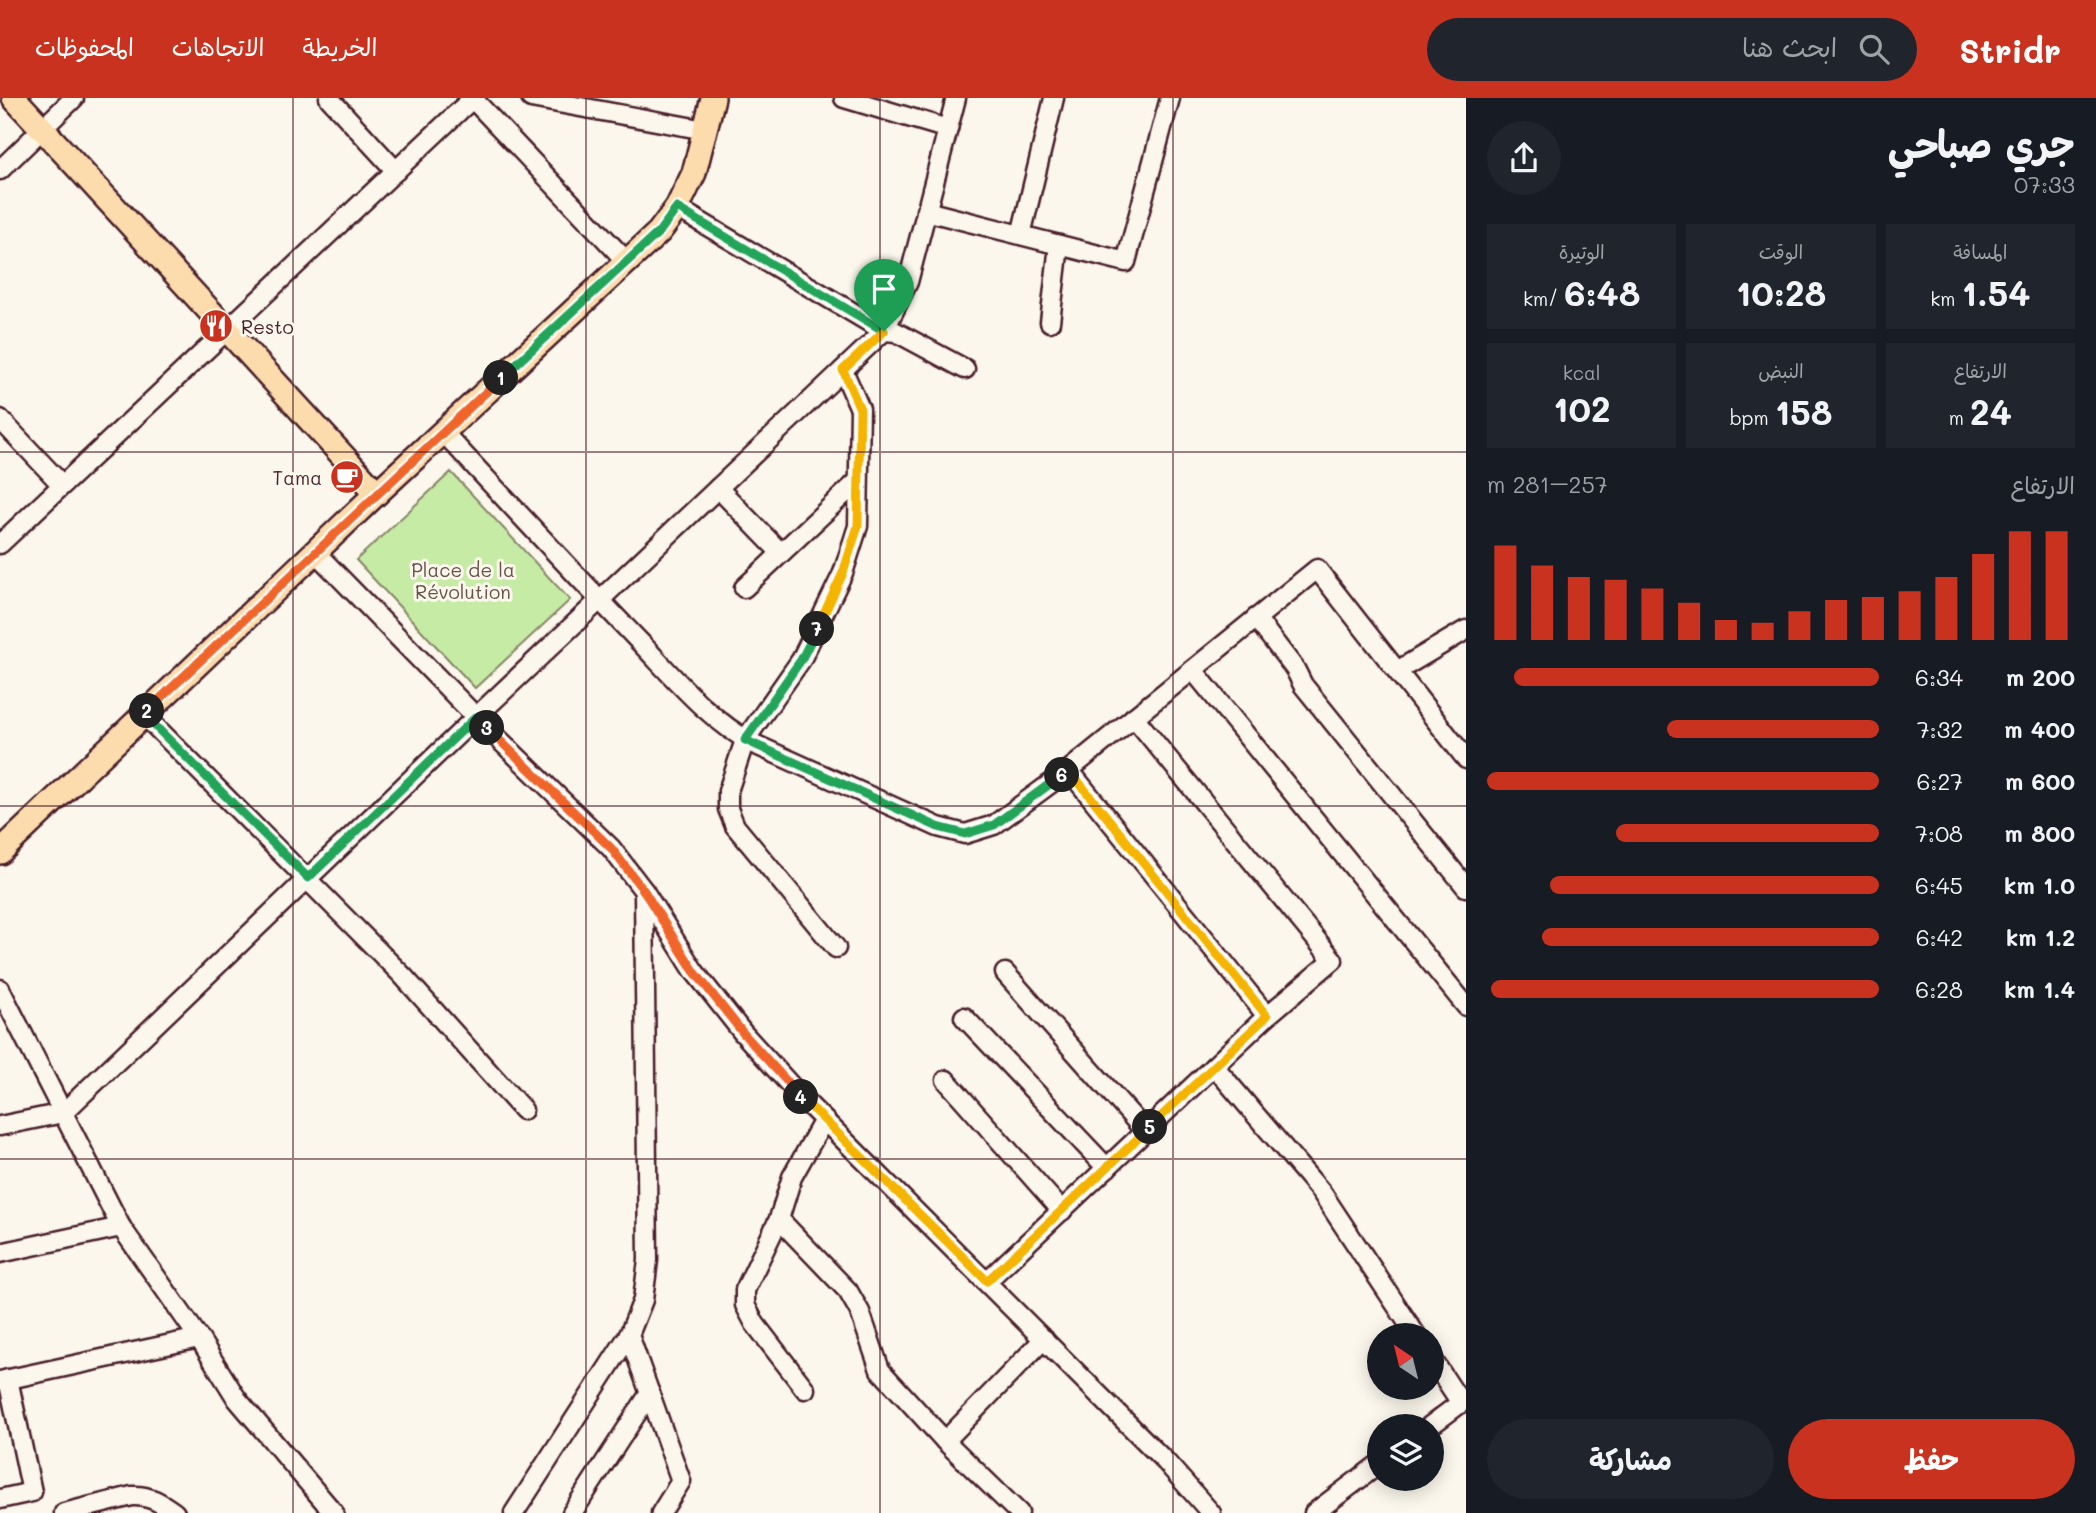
<!DOCTYPE html>
<html lang="ar">
<meta charset="utf-8">
<style>
body{margin:0;font-family:Mali,"Playpen Sans Arabic",sans-serif;background:#20242c;color:#f1f3f6;direction:rtl;height:100vh;display:flex;flex-direction:column;font-size:26px;white-space:nowrap}
*{box-sizing:border-box;margin:0}
p{font-size:23px;color:#9ea1a6}
.icon{flex:none;width:38px;height:38px;fill:none;stroke:currentColor;stroke-width:2;stroke-linecap:round;stroke-linejoin:round}
.map{position:relative;flex:1;overflow:hidden;direction:ltr}
.sheet{display:flex;flex-direction:column;background:#171b24;width:630px}
.sheet>*{flex:none}
.needle{width:46px;rotate:325deg}
.fabs{position:absolute;left:1367px;top:1225px;display:grid;gap:14px}
.fabs a{display:grid;place-items:center;width:77px;height:77px;border-radius:50%;background:#171b24;box-shadow:0 4px 18px #0003;font-size:35px}
.pin{position:absolute;display:grid;place-items:center;width:60px;height:60px;color:#fff;margin:-72px -30px;border-radius:50% 50% 50% 0;rotate:-45deg;box-shadow:0 0 7px #0007}
.pin .icon{rotate:45deg}
.km{position:absolute;width:35px;height:35px;margin:-18px;border-radius:50%;background:#222;color:#fff;font-size:19px;line-height:35px;text-align:center}
.round{display:grid;place-items:center;flex:none;width:74px;height:74px;border-radius:37px;background:#20242c}
.overview{display:flex;align-items:center;justify-content:space-between;height:119px;padding:0 21px}
h1{font-size:38px;font-weight:700;line-height:52px}
.stats{display:grid;grid-template-columns:repeat(3,1fr);gap:10px;height:119px;padding:7px 21px}
.stats div{display:grid;align-content:center;border-radius:0px;background:#20242c;text-align:center}
.stats b{font-size:35px;font-weight:700}
.stats small{font-size:19px;font-weight:400}
.stats p{font-size:19px}
.chart{height:196px;padding:14px 21px}
.chart p{display:flex;justify-content:space-between}
.chart svg{width:100%;height:126px;margin-top:7px;stroke:#c8321e;stroke-width:6}
.action{display:flex;gap:14px;margin-top:auto;padding:14px 21px}
.action a{flex:1;height:80px;border-radius:42px;background:#c8321e;color:#fff;font-size:28px;font-weight:700;line-height:80px;text-align:center}
.action a+a{background:#20242c;color:#f1f3f6}
ul{padding:0 21px;list-style:none;font-size:23px}
li{display:grid;grid-template-columns:112px 84px 1fr;align-items:center;height:52px}
li i{height:18px;border-radius:9px;background:#c8321e}
header{display:flex;align-items:center;gap:42px;box-sizing:border-box;height:98px;padding:0 35px;background:#c8321e;color:#fff}
header strong{font-size:33px}
nav{display:flex;gap:38px;margin-inline-start:auto;font-size:24px}
.search{width:490px;height:63px;background:#20242c;display:flex;align-items:center;gap:18px;box-sizing:border-box;padding:0 24px;border-radius:38px;color:#9ea1a6;font-size:26px}
main{display:flex;flex:1;min-height:0}
.map>svg:first-child{display:block}
.green{fill:#c6eba5;stroke:#888568;stroke-width:2}
.lines{fill:none;stroke-linecap:round;stroke-linejoin:round}
.minor-casing{stroke:#4a1f2b;stroke-width:23}
.major-casing{stroke:#4a1f2b;stroke-width:28}
.minor{stroke:#fbf7ec;stroke-width:18}
.major{stroke:#fcdcac;stroke-width:23}
.split-1-casing{stroke:#fff;stroke-width:14}
.split-2-casing{stroke:#fff;stroke-width:14}
.split-3-casing{stroke:#fff;stroke-width:14}
.split-4-casing{stroke:#fff;stroke-width:14}
.split-5-casing{stroke:#fff;stroke-width:14}
.split-6-casing{stroke:#fff;stroke-width:14}
.split-7-casing{stroke:#fff;stroke-width:14}
.split-8-casing{stroke:#fff;stroke-width:14}
.split-1{stroke:#22a559;stroke-width:9}
.split-2{stroke:#f0652b;stroke-width:9}
.split-3{stroke:#22a559;stroke-width:9}
.split-4{stroke:#f0652b;stroke-width:9}
.split-5{stroke:#f5b400;stroke-width:9}
.split-6{stroke:#f5b400;stroke-width:9}
.split-7{stroke:#22a559;stroke-width:9}
.split-8{stroke:#f5b400;stroke-width:9}
.grid{fill:none;stroke:#4a1f2b;stroke-width:2;stroke-opacity:0.55}
.labels{text-anchor:middle;dominant-baseline:central;stroke-width:6;stroke-linejoin:round;paint-order:stroke}
.poi-label{font-size:19px;fill:#4a1f2b;stroke:#fbf7ec;text-anchor:start}
.park-label{font-size:19px;fill:#69524a;stroke:#fbf7ec}
</style>
<header>
<strong>Stridr</strong>
<div class="search"><svg class="icon" aria-label="search" viewBox="0 0 24 24"><circle cx="10" cy="10" r="6"/><path d="M15 15l6 6"/></svg>ابحث هنا</div>
<nav><a>الخريطة</a><a>الاتجاهات</a><a>المحفوظات</a></nav>
</header>
<main>
<section class="sheet">
<div class="overview"><div><h1>جري صباحي</h1><p>07:33</p></div><a class="round"><svg class="icon" aria-label="share" viewBox="0 0 24 24"><path d="M12 15V3M7 8l5-5 5 5M5 13v7h14v-7"/></svg></a></div>
<div class="stats">
<div><p>المسافة</p><b>1.54<small> km</small></b></div>
<div><p>الوقت</p><b>10:28</b></div>
<div><p>الوتيرة</p><b>6:48<small> /km</small></b></div>
</div>
<div class="stats">
<div><p>الارتفاع</p><b>24<small> m</small></b></div>
<div><p>النبض</p><b>158<small> bpm</small></b></div>
<div><p>kcal</p><b>102</b></div>
</div>
<div class="chart"><p><span>الارتفاع</span>257–281 m</p>
<svg viewBox="0 0 160 44" preserveAspectRatio="none"><path d="M5 44V11M15 44V18M25 44V22M35 44V23M45 44V26M55 44V31M65 44V37M75 44V38M85 44V34M95 44V30M105 44V29M115 44V27M125 44V22M135 44V14M145 44V6M155 44V6"/></svg>
</div>
<ul>
<li><b>200 m</b>6:34<i style="width:93%"></i></li>
<li><b>400 m</b>7:32<i style="width:54%"></i></li>
<li><b>600 m</b>6:27<i style="width:100%"></i></li>
<li><b>800 m</b>7:08<i style="width:67%"></i></li>
<li><b>1.0 km</b>6:45<i style="width:84%"></i></li>
<li><b>1.2 km</b>6:42<i style="width:86%"></i></li>
<li><b>1.4 km</b>6:28<i style="width:99%"></i></li>
</ul>
<div class="action"><a>حفظ</a><a>مشاركة</a></div>
</section>
<div class="map">
<svg width="1466" height="1415" viewBox="0 0 1466 1415">
<rect width="100%" height="100%" fill="#fbf7ec"/>
<filter id="ink" filterUnits="userSpaceOnUse"><feTurbulence type="fractalNoise" baseFrequency=".0143" numOctaves="2"/><feDisplacementMap in="SourceGraphic" scale="14" xChannelSelector="R" yChannelSelector="G"/><feConvolveMatrix kernelMatrix="1 2 1 2 8 2 1 2 1" color-interpolation-filters="sRGB"/></filter>
<g filter="url(#ink)">
<!-- green -->
<polygon class="green" points="451,374 570,502 475,590 356,462"/>
<g class="lines">
<!-- minor casing -->
<g class="minor-casing">
<g id="minor">
<polyline points="329,0 396,73"/>
<polyline points="531,0 705,32"/>
<polyline points="844,0 948,31"/>
<polyline points="473,1 627,164"/>
<polyline points="0,72 74,0"/>
<polyline points="677,110 884,233 896,234 965,271"/>
<polyline points="926,113 1126,164 1170,0"/>
<polyline points="1021,137 1054,0"/>
<polyline points="1050,224 1059,147"/>
<polyline points="0,321 62,387"/>
<path d="M 443,334 C 507,403 571,472 636,540 C 673,578 707,621 754,646 L 938,729 L 965,736 L 994,727 L 1069,672 L 1317,471 L 1466,661"/>
<polyline points="718,390 781,455"/>
<polyline points="0,446 473,0"/>
<polyline points="315,454 476,619 611,750 644,793 694,873 743,935 803,1001 1166,1364 1211,1415"/>
<polyline points="744,490 858,383"/>
<polyline points="1256,520 1295,571 1303,587 1466,789"/>
<polyline points="1193,572 1466,908"/>
<polyline points="1397,573 1466,532"/>
<polyline points="143,616 403,878 523,1012"/>
<polyline points="1069,672 1267,918"/>
<polyline points="836,850 735,728 728,711 728,693 745,642 801,562 843,475 858,428 860,311 843,272"/>
<polyline points="1005,875 1145,1033"/>
<polyline points="0,891 121,1129 199,1240 237,1301 334,1415"/>
<polyline points="964,919 1107,1070"/>
<polyline points="1214,968 1322,1095 1416,1237"/>
<polyline points="946,982 1062,1113"/>
<polyline points="0,1028 63,1015 476,619 884,233 908,184 956,0"/>
<polyline points="779,1121 848,1193 860,1214 880,1272 945,1343 1019,1415"/>
<polyline points="0,1155 121,1129"/>
<polyline points="987,1183 1267,918 1333,862 1134,619"/>
<polyline points="629,1237 681,1383 661,1415"/>
<polyline points="1432,1261 1461,1305"/>
<polyline points="0,1283 199,1240"/>
<polyline points="805,1291 755,1226 745,1207 745,1192 779,1121 792,1079 824,1022"/>
<polyline points="1430,1328 1466,1301"/>
<polyline points="945,1343 1044,1241"/>
<polyline points="0,1401 32,1394 8,1281"/>
<path d="M 64,1415 L 132,1398 C 150,1397 161,1405 175,1415"/>
<polyline points="514,1415 629,1237 643,1202 648,1162 644,793"/>
<polyline points="572,1415 650,1295"/>
<polyline points="1314,1415 1379,1366"/>
</g>
</g>
<!-- major casing -->
<g class="major-casing">
<g id="major">
<polyline points="14,0 377,395"/>
<polyline points="0,754 377,395 659,134 677,110 694,75 713,0"/>
</g>
</g>
<!-- minor -->
<use href="#minor" class="minor"/>
<!-- major -->
<use href="#major" class="major"/>
</g>
</g>
<g class="lines" filter="url(#ink)">
<!-- split-1 casing -->
<g class="split-1-casing">
<polyline id="split-1" points="501,280 659,134 677,110 884,233"/>
</g>
<!-- split-2 casing -->
<g class="split-2-casing">
<polyline id="split-2" points="147,613 501,280"/>
</g>
<!-- split-3 casing -->
<g class="split-3-casing">
<polyline id="split-3" points="147,613 143,616 308,780 476,619 487,630"/>
</g>
<!-- split-4 casing -->
<g class="split-4-casing">
<polyline id="split-4" points="487,630 611,750 644,793 694,873 743,935 801,999"/>
</g>
<!-- split-5 casing -->
<g class="split-5-casing">
<polyline id="split-5" points="801,999 987,1183 1150,1029"/>
</g>
<!-- split-6 casing -->
<g class="split-6-casing">
<polyline id="split-6" points="1062,677 1069,672 1267,918 1150,1029"/>
</g>
<!-- split-7 casing -->
<g class="split-7-casing">
<polyline id="split-7" points="817,531 801,562 745,642 938,729 965,736 994,727 1062,677"/>
</g>
<!-- split-8 casing -->
<g class="split-8-casing">
<polyline id="split-8" points="817,531 843,475 858,428 860,311 843,272 884,233"/>
</g>
<!-- split-1 -->
<use href="#split-1" class="split-1"/>
<!-- split-2 -->
<use href="#split-2" class="split-2"/>
<!-- split-3 -->
<use href="#split-3" class="split-3"/>
<!-- split-4 -->
<use href="#split-4" class="split-4"/>
<!-- split-5 -->
<use href="#split-5" class="split-5"/>
<!-- split-6 -->
<use href="#split-6" class="split-6"/>
<!-- split-7 -->
<use href="#split-7" class="split-7"/>
<!-- split-8 -->
<use href="#split-8" class="split-8"/>
</g>
<!-- grid -->
<path class="grid" d="M 293,0 L 293,1415M 586,0 L 586,1415M 880,0 L 880,1415M 1173,0 L 1173,1415M 0,354 L 1466,354M 0,708 L 1466,708M 0,1061 L 1466,1061"/>
<!-- icons -->
<defs>
<g id="restaurant-disc" transform="scale(1.75)"><circle r="9.5" fill="#c8321e" stroke="#fbf7ec"/><path d="M-5-6h1v4h1v-4h1v4h1v-4h1v5L-1.5 .5V6h-2V.5L-5-1ZM5-6V6H3V1.5H1.5Q1.5-4 5-6Z" fill="#fff"/></g>
<g id="cafe-disc" transform="scale(1.75)"><circle r="9.5" fill="#c8321e" stroke="#fbf7ec"/><path d="M-5.5-4.5H6V0H3Q3 3.5 0 3.5H-2.5Q-5.5 3.5-5.5 0ZM3-3.2v2h1.7v-2ZM-6 4.5H4V6H-6Z" fill="#fff"/></g>
</defs>
<g fill-rule="evenodd">
<use href="#restaurant-disc" x="216" y="228"/>
<use href="#cafe-disc" x="347" y="379"/>
</g>
<g class="labels">
<!-- poi labels -->
<g class="poi-label">
<text x="241" y="228">Resto</text>
<text x="322" y="379" text-anchor="end">Tama</text>
</g>
<!-- park labels -->
<g class="park-label">
<text x="463" y="471">Place de la<tspan x="463" dy="22">Révolution</tspan></text>
</g>
</g>
</svg>
<div class="fabs">
<a><svg class="needle" viewBox="-14 -14 28 28"><path d="M0-13l5 13h-10z" fill="#e53935"/><path d="M0 13l5-13h-10z" fill="#9ea1a6"/></svg></a>
<a><svg class="icon" aria-label="layers" viewBox="0 0 24 24"><path d="M12 4l9 5-9 5-9-5zM3 14l9 5 9-5"/></svg></a>
</div>
<div class="pin" style="left:884px;top:233px;background:#1e9e55"><svg class="icon" aria-label="arrive" viewBox="0 0 24 24"><path d="M6 21V4h12l-3 4 3 4H6"/></svg></div>
<b class="km" style="left:501px;top:280px">1</b>
<b class="km" style="left:147px;top:613px">2</b>
<b class="km" style="left:487px;top:630px">3</b>
<b class="km" style="left:801px;top:999px">4</b>
<b class="km" style="left:1150px;top:1029px">5</b>
<b class="km" style="left:1062px;top:677px">6</b>
<b class="km" style="left:817px;top:531px">7</b>
</div>
</main>
